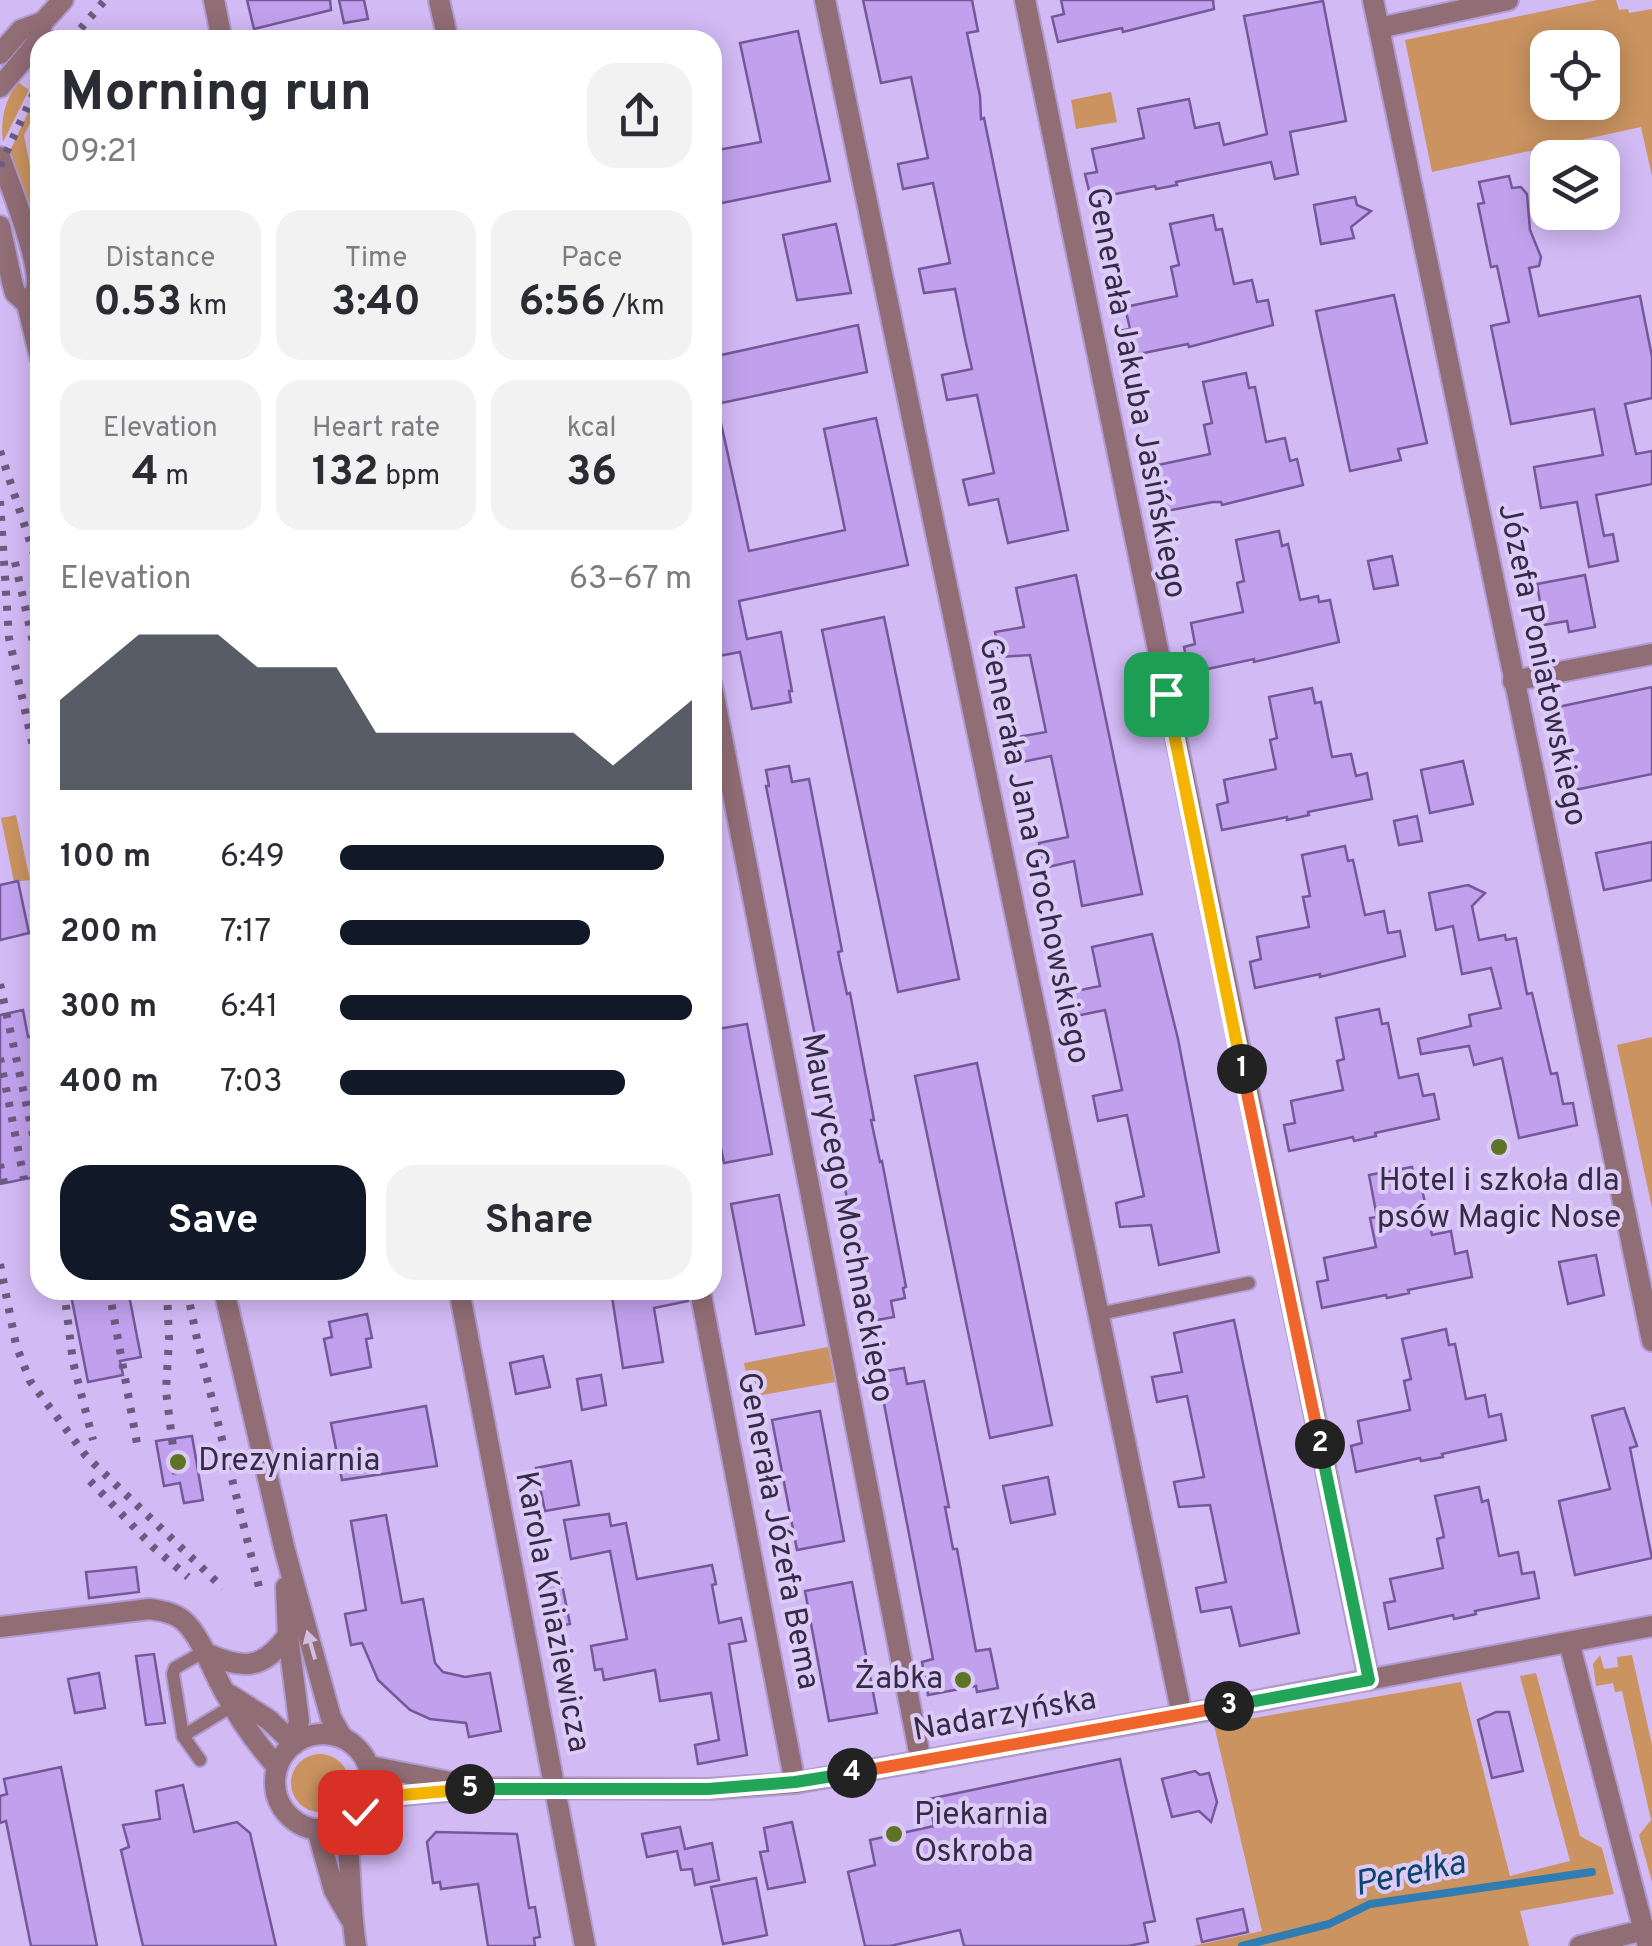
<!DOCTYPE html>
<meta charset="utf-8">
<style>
body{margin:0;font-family:Overpass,sans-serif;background:#f2f2f3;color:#2b2b33;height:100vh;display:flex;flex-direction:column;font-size:38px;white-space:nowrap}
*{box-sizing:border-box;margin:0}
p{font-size:32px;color:#7c7c81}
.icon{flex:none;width:55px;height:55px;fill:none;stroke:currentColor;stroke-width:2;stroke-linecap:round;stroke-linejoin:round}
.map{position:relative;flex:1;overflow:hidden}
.sheet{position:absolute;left:30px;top:30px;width:692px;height:1270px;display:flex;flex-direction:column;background:#fff;border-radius:30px;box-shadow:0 5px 25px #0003}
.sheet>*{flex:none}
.tools{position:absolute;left:1530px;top:30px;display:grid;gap:20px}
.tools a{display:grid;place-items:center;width:90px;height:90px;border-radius:20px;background:#fff;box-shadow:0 5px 25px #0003;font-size:50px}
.pin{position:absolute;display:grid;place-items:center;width:85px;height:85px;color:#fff;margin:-42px;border-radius:20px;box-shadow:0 5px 15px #0006}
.km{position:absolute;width:50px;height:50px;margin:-25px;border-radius:50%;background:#222;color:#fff;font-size:28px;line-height:50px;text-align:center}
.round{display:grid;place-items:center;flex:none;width:105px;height:105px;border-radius:30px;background:#f2f2f3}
.summary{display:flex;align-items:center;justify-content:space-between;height:170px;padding:0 30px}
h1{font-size:55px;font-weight:700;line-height:75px}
.metrics{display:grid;grid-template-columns:repeat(3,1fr);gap:15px;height:170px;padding:10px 30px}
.metrics div{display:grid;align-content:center;border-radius:25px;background:#f2f2f3;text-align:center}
.metrics b{font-size:42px;font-weight:700}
.metrics small{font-size:28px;font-weight:400}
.metrics p{font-size:28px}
.chart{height:280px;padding:20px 30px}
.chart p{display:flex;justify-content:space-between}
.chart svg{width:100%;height:180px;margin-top:10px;fill:#111827;opacity:.7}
.primary-button{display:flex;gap:20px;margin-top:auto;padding:20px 30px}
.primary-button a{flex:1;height:115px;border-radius:30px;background:#111827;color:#fff;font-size:40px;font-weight:700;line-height:115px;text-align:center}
.primary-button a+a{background:#f2f2f3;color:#2b2b33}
ul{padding:0 30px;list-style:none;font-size:32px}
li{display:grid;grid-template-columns:160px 120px 1fr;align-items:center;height:75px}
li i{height:25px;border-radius:12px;background:#111827}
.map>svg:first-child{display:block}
.green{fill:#ca9360;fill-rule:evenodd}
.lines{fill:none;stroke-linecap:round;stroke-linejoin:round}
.stream{stroke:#317cb1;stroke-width:8}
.building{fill:#c1a1ed;stroke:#75589a;stroke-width:2.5}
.service-casing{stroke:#b09ace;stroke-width:16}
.minor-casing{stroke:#b09ace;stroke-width:24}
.tertiary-casing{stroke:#b09ace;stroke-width:24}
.service{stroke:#916d76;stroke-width:12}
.minor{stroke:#916d76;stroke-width:20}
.tertiary{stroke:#916d76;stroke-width:20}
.rail{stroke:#6b5b81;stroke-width:8;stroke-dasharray:5 10;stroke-linecap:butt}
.oneway{fill:#d1bde4}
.split-1-casing{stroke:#fff;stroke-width:20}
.split-2-casing{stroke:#fff;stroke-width:20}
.split-3-casing{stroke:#fff;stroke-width:20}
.split-4-casing{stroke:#fff;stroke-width:20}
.split-5-casing{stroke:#fff;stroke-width:20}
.split-6-casing{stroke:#fff;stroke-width:20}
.split-1{stroke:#f5b400;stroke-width:12}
.split-2{stroke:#f0652b;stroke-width:12}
.split-3{stroke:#22a559;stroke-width:12}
.split-4{stroke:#f0652b;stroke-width:12}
.split-5{stroke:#22a559;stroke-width:12}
.split-6{stroke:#f5b400;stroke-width:12}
.poi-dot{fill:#5e7425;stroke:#dccbf7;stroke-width:4}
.labels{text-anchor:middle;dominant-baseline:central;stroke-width:8;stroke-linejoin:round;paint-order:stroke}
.street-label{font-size:32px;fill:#362a46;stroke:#dccbf7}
.poi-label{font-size:32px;fill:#362a46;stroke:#dccbf7;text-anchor:start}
.water-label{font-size:35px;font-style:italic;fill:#0b456a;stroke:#dccbf7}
</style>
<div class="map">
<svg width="1652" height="1946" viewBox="0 0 1652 1946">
<rect width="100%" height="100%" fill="#d2baf5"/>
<!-- green -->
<g class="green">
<path d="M 1597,0 L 1616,0 L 1619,10 L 1628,9 L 1629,13 L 1652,9 L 1652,176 L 1641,127 L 1432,172 L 1405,40 ZM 1548,48 L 1602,48 L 1602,102 L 1548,102 Z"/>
<path d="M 18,82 L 29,90 L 3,142 C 0,119 5,100 18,82 Z"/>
<polygon points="1111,92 1117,122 1076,129 1071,100"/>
<polygon points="36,96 40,104 24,135 40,218 40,255 8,155"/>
<polygon points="16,815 30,880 14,882 1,818"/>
<polygon points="1652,1037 1652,1208 1617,1045"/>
<polygon points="828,1347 835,1382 751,1397 744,1363"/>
<polygon points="1600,1655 1604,1669 1618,1667 1617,1657 1632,1655 1652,1745 1652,1882 1639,1835 1651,1820 1622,1691 1615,1692 1613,1683 1596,1686 1593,1664"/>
<polygon points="1536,1673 1580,1836 1602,1848 1614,1894 1520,1911 1529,1946 1193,1946 1262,1931 1214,1725 1461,1682 1510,1876 1570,1861 1520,1676"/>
<circle cx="320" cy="1783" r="29"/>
</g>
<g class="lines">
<!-- stream -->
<polyline class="stream" points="1242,1946 1329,1924 1370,1904 1592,1872"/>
</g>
<!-- building -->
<g class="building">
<polygon points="247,0 330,0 331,10 254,29"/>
<polygon points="339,0 364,0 368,19 344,23"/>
<polygon points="863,0 972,0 978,31 967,33 980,96 981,119 984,118 1068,530 1008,543 998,499 969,505 963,480 994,473 977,395 947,400 942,375 972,369 966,343 955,289 924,293 919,269 950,263 933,183 903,189 898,164 928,158 911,77 881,83"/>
<polygon points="1061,0 1213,0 1214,9 1123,32 1122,28 1058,42 1052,17 1064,14"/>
<polygon points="1323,1 1346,121 1290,132 1298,174 1275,179 1271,162 1176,182 1177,185 1156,189 1155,186 1091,199 1085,174 1097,172 1092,149 1144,138 1138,109 1189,99 1195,128 1219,123 1224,145 1267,134 1244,16"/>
<polygon points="798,31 830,181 712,205 712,151 761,142 740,43"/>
<polygon points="1509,176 1512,188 1521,187 1527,194 1530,230 1541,257 1539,266 1529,268 1539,316 1640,296 1652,357 1652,398 1625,404 1636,454 1652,451 1652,484 1596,495 1604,536 1613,534 1618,561 1589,567 1577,502 1541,508 1534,467 1603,455 1594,409 1511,424 1491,326 1509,322 1497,266 1491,267 1478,204 1484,203 1479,182"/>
<polygon points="1355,197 1357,205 1371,211 1351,227 1354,238 1321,244 1314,205"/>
<polygon points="1213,215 1216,230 1222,229 1234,284 1252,280 1257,302 1268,300 1273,325 1189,347 1188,344 1124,357 1118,331 1130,329 1125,307 1177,296 1171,267 1179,265 1170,224"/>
<polygon points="836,224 851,293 797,300 783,235"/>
<polygon points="1394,295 1427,443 1398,449 1401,460 1350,471 1316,311"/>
<polygon points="858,325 867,372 712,405 712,357"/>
<polygon points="1246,373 1249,388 1255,387 1266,442 1285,438 1290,461 1297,459 1303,485 1222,505 1221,502 1213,502 1156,513 1151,490 1163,487 1158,465 1210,454 1204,425 1212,423 1203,382"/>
<polygon points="876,418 908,565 739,601 747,639 781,632 792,691 789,691 791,702 752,709 740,652 719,656 712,619 712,424 721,423 749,551 845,530 824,429"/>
<polygon points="1279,531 1282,546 1288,544 1300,600 1318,596 1319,602 1330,600 1339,642 1254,662 1254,659 1189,673 1184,647 1195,644 1191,623 1243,612 1237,583 1244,581 1236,540"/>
<polygon points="1392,556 1398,585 1374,589 1368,561"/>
<polygon points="1076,575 1142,894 1082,906 1074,861 1044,868 1039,843 1068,837 1051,756 1022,762 1017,737 1046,732 1030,655 1000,657 995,632 1024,627 1016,588"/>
<polygon points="1585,575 1595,627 1569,632 1567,621 1544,625 1537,584"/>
<polygon points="884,617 959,979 898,992 822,630"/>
<polygon points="1652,687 1652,774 1575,790 1558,707"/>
<polygon points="1312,688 1315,703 1321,702 1332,757 1351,754 1356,776 1367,773 1372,799 1308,812 1309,815 1287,820 1287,817 1222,830 1217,805 1228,802 1224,780 1276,769 1270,740 1277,738 1269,697"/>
<polygon points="1463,761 1473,804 1430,813 1421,770"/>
<polygon points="789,766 792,782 809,779 842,951 838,952 847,994 850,993 874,1120 871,1120 880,1162 882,1161 906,1287 903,1288 905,1298 891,1301 894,1317 871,1321 766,786 769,786 766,770"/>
<polygon points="1417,816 1422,841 1399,845 1394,821"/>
<polygon points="1652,842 1652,880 1604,890 1596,853"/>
<polygon points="1345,846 1348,861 1353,860 1365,915 1384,911 1388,933 1400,931 1405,956 1320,977 1320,974 1255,988 1250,962 1261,959 1257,937 1309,927 1303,897 1310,896 1302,855"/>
<polygon points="18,881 29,933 0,940 0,885"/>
<polygon points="1468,885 1485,893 1472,906 1479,940 1505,935 1506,940 1516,938 1527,994 1532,993 1551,1074 1557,1073 1563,1104 1573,1103 1577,1125 1519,1138 1502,1058 1474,1065 1469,1046 1421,1054 1418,1039 1471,1026 1469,1015 1501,1008 1491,968 1462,974 1453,926 1436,930 1429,893"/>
<polygon points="1152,934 1178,1039 1219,1252 1159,1265 1151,1225 1120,1227 1116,1203 1144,1196 1127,1115 1098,1121 1093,1096 1122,1090 1105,1010 1076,1016 1071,992 1100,986 1092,947"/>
<polygon points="1379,1009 1382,1024 1388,1023 1399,1078 1418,1074 1423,1096 1434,1094 1439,1119 1375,1133 1376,1136 1354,1141 1353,1137 1289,1151 1284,1125 1295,1123 1291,1101 1343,1090 1337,1061 1344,1059 1336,1018"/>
<polygon points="23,1010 28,1037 40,1034 40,1176 0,1184 0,1015"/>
<polygon points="747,1024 772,1154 724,1163 712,1105 712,1030"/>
<polygon points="977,1063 1052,1425 990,1438 915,1076"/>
<polygon points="1412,1167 1415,1181 1420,1180 1432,1235 1451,1231 1455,1254 1467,1251 1472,1277 1408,1290 1409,1293 1387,1298 1386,1295 1322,1308 1317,1282 1328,1280 1324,1258 1376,1247 1370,1218 1377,1217 1369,1175"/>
<polygon points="779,1195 804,1325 756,1334 731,1204"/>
<polygon points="1596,1255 1604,1295 1568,1304 1559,1262"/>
<polygon points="70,1290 128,1290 141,1357 120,1361 123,1375 88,1382"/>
<polygon points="611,1290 687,1290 688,1301 654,1308 663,1362 623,1368"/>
<polygon points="367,1314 372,1338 366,1339 371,1367 331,1375 324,1339 332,1337 329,1322"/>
<polygon points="1234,1320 1299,1633 1240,1646 1231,1607 1201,1612 1196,1588 1226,1582 1210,1505 1179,1507 1174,1482 1204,1477 1187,1396 1157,1402 1152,1377 1182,1372 1174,1333"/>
<polygon points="1446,1329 1449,1345 1455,1344 1466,1399 1485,1395 1489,1417 1501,1414 1506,1440 1442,1454 1443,1457 1421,1461 1420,1458 1356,1472 1351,1446 1362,1443 1358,1421 1410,1410 1404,1381 1411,1379 1402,1339"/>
<polygon points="543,1356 550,1387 516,1394 510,1363"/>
<polygon points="904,1368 907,1384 924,1381 949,1507 945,1507 953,1549 957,1549 976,1651 990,1649 998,1688 977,1692 976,1686 928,1695 922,1662 933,1659 881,1388 880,1372"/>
<polygon points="601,1375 606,1405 582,1410 577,1379"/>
<polygon points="426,1406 437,1466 342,1480 331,1423"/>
<polygon points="1624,1408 1637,1446 1630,1448 1652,1558 1575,1575 1559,1501 1610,1489 1592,1416"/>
<polygon points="820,1411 844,1541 797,1550 772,1420"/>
<polygon points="192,1436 203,1500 184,1503 180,1483 164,1486 156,1441"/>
<polygon points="571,1461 579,1505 545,1511 536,1468"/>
<polygon points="1048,1477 1055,1514 1011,1523 1003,1486"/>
<polygon points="1479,1487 1482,1502 1488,1500 1499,1556 1518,1552 1522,1574 1534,1572 1539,1598 1475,1611 1476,1614 1454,1619 1453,1615 1389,1629 1384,1603 1395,1601 1390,1579 1443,1568 1437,1539 1444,1537 1435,1496"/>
<polygon points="609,1514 611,1526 626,1523 637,1579 712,1565 716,1584 712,1585 719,1623 741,1618 746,1641 729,1644 747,1755 698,1764 695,1745 719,1740 711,1693 660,1701 655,1670 604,1680 602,1669 595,1670 591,1646 627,1639 610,1551 571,1559 564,1520"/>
<polygon points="386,1515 402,1603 423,1599 435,1663 443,1672 465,1677 490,1673 501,1731 469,1737 466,1723 430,1719 410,1710 378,1680 362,1643 351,1645 345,1614 366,1610 351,1521"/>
<polygon points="136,1567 139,1592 89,1598 86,1572"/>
<polygon points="561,1579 570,1624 547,1628 538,1584"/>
<polygon points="852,1582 877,1713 829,1721 805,1591"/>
<polygon points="154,1654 165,1723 146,1725 136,1656"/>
<polygon points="99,1673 105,1708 75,1713 68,1679"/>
<polygon points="1496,1712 1509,1712 1523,1771 1492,1778 1478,1720"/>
<polygon points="1120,1759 1155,1921 1144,1923 1148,1942 1128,1946 964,1946 960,1930 890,1946 865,1946 848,1872 875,1865 870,1840 934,1826 929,1799"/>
<polygon points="61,1767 97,1946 31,1946 6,1821 0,1823 0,1796 7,1794 4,1779"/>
<polygon points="1195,1771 1200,1775 1209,1773 1217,1802 1211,1822 1199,1811 1172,1817 1162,1779"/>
<polygon points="183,1785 194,1832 237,1822 250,1833 276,1946 143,1946 121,1850 129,1847 123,1825 160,1819 156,1791"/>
<polygon points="792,1822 805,1882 768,1889 760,1852 768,1851 764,1828"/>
<polygon points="680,1827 685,1849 712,1843 719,1880 695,1885 692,1869 681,1870 677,1851 647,1857 642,1834"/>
<polygon points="436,1832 517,1834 529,1908 535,1907 540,1937 534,1938 535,1946 488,1946 478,1884 441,1889 440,1882 433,1883 427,1842"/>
<polygon points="756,1878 767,1935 723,1944 711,1887"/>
<polygon points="1243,1909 1248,1932 1202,1942 1197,1919"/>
</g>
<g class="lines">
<!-- service casing -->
<g class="service-casing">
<g id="service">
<polyline points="1099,1314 1249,1283"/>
<polyline points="183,1736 232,1706"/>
<polyline points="200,1760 183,1736 173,1674 175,1668 203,1652"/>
</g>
</g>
<!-- minor casing -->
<g class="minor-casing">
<g id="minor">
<polyline points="214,0 222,40"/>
<polyline points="439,0 448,40"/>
<polyline points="825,0 1182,1715"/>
<polyline points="1025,0 1369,1680"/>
<polyline points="1373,0 1652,1341"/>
<polyline points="1379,28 1508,0"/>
<polyline points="1513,681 1652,654"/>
<polyline points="712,686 921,1762"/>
<polyline points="459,1290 585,1946"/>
<polyline points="700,1290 795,1783"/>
<path d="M 0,1627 L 150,1609 C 163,1611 176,1613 186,1623 C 203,1641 212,1670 224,1691 C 239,1719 257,1744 277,1767"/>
<polyline points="1569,1642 1648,1946"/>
<path d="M 203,1652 C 241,1669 262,1672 288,1635"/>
<polyline points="230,1695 269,1720 294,1744"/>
<polyline points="369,1766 460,1784"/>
<polyline points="368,1798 481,1788 708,1789 795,1783 1182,1715 1652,1626"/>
<polyline points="1580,1946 1644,1930"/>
</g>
</g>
<!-- tertiary casing -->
<g class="tertiary-casing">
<g id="tertiary">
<polyline points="0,54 21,30 43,22"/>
<polyline points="0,87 36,44 43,22 63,0"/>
<path d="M 0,157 C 9,182 43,267 36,290 C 34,295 30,299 27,304"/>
<polyline points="0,226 12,282 15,293 27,304 40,357"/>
<polyline points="224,1290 285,1551 331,1718 342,1737"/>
<polyline points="286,1587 288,1635 299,1721 294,1744"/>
<circle cx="323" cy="1782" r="48"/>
<path d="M 345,1824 C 352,1865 349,1905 356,1946"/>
<polyline points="317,1829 334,1890 350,1918"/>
</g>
</g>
<!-- service -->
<use href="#service" class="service"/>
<!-- minor -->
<use href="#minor" class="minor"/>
<!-- tertiary -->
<use href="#tertiary" class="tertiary"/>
<!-- rail -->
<g class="rail">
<polyline points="71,40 105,0"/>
<polyline points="0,166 40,80"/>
<polyline points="0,451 40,572"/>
<polyline points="0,501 9,638 40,778"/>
<polyline points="15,562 40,673"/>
<polyline points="0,984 40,1167"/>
<polyline points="0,1058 24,1179"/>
<polyline points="0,1164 4,1183"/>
<polyline points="0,1264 16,1345 30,1381 86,1456 223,1588"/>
<polyline points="64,1290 73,1362 93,1440"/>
<polyline points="109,1290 138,1449"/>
<polyline points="167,1290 169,1339 166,1391 177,1479"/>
<polyline points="187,1290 197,1339 261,1595"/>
<polyline points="90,1481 153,1547 188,1577"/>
</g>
</g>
<!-- one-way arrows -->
<defs><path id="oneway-solid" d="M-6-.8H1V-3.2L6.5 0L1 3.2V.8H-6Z" transform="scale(2.5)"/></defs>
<use class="oneway" href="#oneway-solid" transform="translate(311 1645) rotate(-106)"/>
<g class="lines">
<!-- split-1 casing -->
<g class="split-1-casing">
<polyline id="split-1" points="1166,694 1242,1069"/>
</g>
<!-- split-2 casing -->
<g class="split-2-casing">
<polyline id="split-2" points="1242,1069 1320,1444"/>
</g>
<!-- split-3 casing -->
<g class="split-3-casing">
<polyline id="split-3" points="1229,1706 1369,1680 1320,1444"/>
</g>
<!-- split-4 casing -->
<g class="split-4-casing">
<polyline id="split-4" points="852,1773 1229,1706"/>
</g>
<!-- split-5 casing -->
<g class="split-5-casing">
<polyline id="split-5" points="470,1789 708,1789 795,1782 852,1773"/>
</g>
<!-- split-6 casing -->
<g class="split-6-casing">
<polyline id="split-6" points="360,1812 368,1798 470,1789"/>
</g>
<!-- split-1 -->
<use href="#split-1" class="split-1"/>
<!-- split-2 -->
<use href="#split-2" class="split-2"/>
<!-- split-3 -->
<use href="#split-3" class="split-3"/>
<!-- split-4 -->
<use href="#split-4" class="split-4"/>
<!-- split-5 -->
<use href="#split-5" class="split-5"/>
<!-- split-6 -->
<use href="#split-6" class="split-6"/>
</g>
<!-- markers -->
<g class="poi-dot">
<circle cx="1499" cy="1147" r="10"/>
<circle cx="178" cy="1462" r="10"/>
<circle cx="963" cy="1680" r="10"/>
<circle cx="894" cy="1834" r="10"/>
</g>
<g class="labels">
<!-- street labels -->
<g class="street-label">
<text transform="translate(1135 393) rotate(79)">Generała Jakuba Jasińskiego</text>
<text transform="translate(1541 665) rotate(78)">Józefa Poniatowskiego</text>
<text transform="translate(1033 851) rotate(78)">Generała Jana Grochowskiego</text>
<text transform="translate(846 1218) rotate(79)">Maurycego Mochnackiego</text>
<text transform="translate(777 1531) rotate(79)">Generała Józefa Bema</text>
<text transform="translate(551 1612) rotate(79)">Karola Kniaziewicza</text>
<text transform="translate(1005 1716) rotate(-10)">Nadarzyńska</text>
</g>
<!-- poi labels -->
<g class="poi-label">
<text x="1499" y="1182" text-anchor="middle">Hotel i szkoła dla<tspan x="1499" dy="37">psów Magic Nose</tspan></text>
<text x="198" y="1462">Drezyniarnia</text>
<text x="943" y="1680" text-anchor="end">Żabka</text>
<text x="914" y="1816">Piekarnia<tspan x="914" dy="37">Oskroba</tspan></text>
</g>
<!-- water labels -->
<g class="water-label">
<text transform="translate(1410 1875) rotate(-12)">Perełka</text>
</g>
</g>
</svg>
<div class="tools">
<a><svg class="icon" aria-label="locate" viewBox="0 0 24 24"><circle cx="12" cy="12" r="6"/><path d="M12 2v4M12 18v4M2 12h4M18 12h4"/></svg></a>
<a><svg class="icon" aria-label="layers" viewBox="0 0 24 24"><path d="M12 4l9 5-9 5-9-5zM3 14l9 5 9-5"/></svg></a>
</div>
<div class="pin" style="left:1166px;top:694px;background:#1e9e55"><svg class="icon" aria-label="arrive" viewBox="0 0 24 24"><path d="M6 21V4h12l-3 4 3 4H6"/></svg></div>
<div class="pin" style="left:360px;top:1812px;background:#d93025"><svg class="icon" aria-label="check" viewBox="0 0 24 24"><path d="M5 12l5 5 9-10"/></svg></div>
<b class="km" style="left:1242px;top:1069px">1</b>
<b class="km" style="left:1320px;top:1444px">2</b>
<b class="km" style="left:1229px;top:1706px">3</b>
<b class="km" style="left:852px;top:1773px">4</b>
<b class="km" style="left:470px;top:1789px">5</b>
<section class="sheet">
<div class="summary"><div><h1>Morning run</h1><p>09:21</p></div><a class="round"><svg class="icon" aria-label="share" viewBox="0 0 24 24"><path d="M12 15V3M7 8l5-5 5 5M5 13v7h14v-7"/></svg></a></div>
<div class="metrics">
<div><p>Distance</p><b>0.53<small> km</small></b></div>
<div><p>Time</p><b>3:40</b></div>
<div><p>Pace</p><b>6:56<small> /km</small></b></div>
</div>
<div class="metrics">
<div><p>Elevation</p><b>4<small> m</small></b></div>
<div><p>Heart rate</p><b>132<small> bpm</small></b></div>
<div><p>kcal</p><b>36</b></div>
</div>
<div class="chart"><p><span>Elevation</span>63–67 m</p>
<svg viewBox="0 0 160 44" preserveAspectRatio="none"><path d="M0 44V22L10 14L20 6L30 6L40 6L50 14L60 14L70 14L80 30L90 30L100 30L110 30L120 30L130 30L140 38L150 30L160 22V44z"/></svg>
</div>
<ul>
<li><b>100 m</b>6:49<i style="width:92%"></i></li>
<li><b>200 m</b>7:17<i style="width:71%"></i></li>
<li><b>300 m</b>6:41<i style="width:100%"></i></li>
<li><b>400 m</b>7:03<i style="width:81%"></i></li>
</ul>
<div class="primary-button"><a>Save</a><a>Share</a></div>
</section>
</div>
